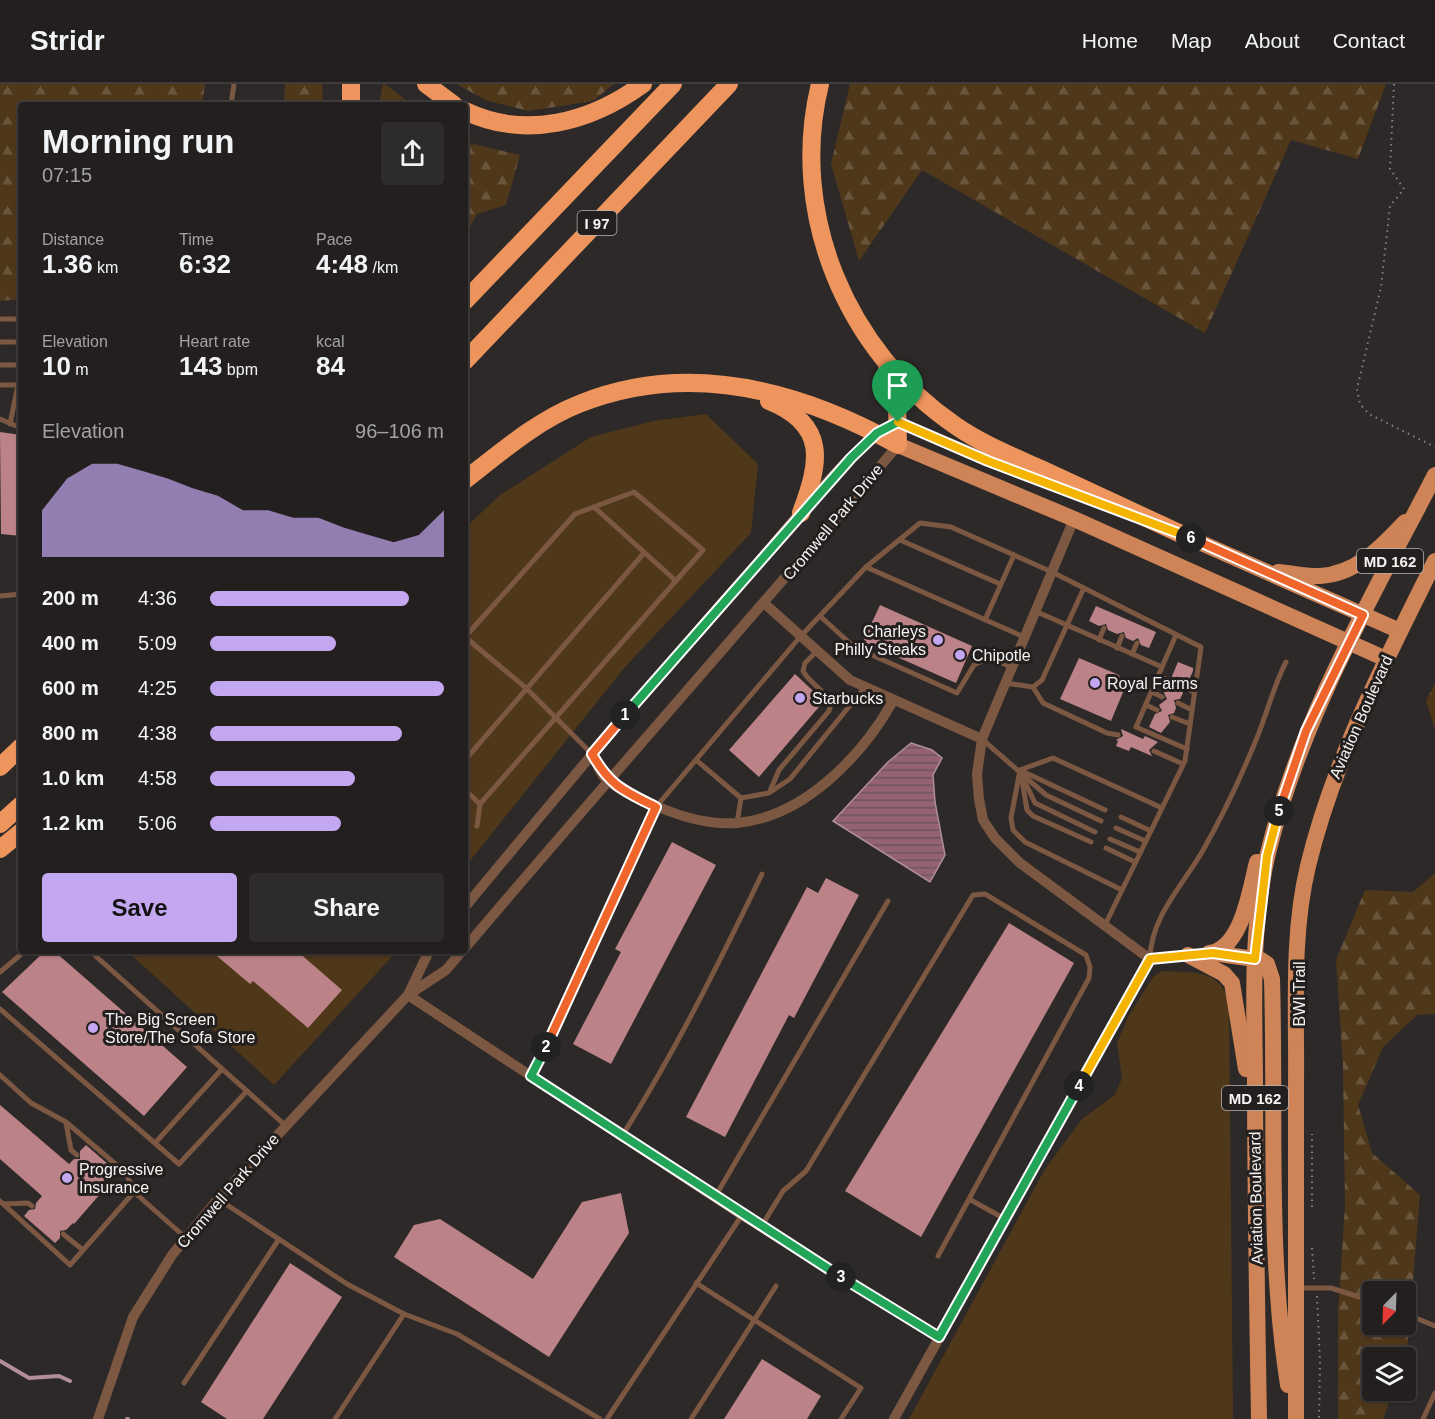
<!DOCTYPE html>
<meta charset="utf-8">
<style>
body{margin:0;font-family:Arial,sans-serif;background:#2e2c2b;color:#f1f3f6;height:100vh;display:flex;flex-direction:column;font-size:22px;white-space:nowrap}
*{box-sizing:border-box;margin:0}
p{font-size:20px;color:#a2a2a4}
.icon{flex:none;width:33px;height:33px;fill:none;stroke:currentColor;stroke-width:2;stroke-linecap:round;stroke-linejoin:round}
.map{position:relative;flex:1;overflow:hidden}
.side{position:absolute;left:18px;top:18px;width:450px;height:852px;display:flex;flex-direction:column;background:#221f1e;border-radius:6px;box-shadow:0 2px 4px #0004,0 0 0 2px #3f3d3c}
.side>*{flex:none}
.needle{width:39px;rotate:203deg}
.fabs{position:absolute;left:1362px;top:1197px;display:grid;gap:12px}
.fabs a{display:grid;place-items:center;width:54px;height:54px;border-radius:6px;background:#221f1e;box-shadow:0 2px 4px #0004,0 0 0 2px #3f3d3c;font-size:30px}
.pin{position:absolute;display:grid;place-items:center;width:51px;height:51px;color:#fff;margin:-62px -26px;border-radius:50% 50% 50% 0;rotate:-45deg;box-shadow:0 0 6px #0007}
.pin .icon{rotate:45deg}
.km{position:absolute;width:30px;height:30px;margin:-15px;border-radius:50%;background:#222;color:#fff;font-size:16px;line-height:30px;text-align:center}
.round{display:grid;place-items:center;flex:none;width:63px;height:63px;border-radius:6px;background:#2e2c2b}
.headline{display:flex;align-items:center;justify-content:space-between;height:102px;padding:0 24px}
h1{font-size:33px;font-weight:700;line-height:45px}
.metrics{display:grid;grid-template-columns:repeat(3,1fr);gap:9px;height:102px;padding:6px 24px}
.metrics div{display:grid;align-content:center}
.metrics b{font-size:26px;font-weight:700}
.metrics small{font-size:16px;font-weight:400}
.metrics p{font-size:16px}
.chart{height:168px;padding:12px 24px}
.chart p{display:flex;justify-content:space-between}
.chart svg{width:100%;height:108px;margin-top:6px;fill:#c4a7f1;opacity:.7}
.primary-button{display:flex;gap:12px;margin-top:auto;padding:12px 24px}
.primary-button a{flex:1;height:69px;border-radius:6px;background:#c4a7f1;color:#111;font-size:24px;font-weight:700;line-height:69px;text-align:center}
.primary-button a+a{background:#2e2c2b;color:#f1f3f6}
ul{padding:0 24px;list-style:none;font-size:20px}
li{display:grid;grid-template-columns:96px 72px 1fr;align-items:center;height:45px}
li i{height:15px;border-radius:8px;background:#c4a7f1}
header{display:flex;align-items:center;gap:36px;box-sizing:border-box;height:84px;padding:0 30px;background:#221f1e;border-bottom:2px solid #3f3d3c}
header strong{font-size:28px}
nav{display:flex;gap:33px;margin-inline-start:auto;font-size:21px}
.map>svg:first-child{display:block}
.grass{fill:#4f371a}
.forest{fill:url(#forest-firs);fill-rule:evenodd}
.water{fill:url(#water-rules);stroke:#b18e9a;stroke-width:1.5}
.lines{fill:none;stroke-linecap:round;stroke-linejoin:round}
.stream{stroke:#b18e9a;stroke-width:4}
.building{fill:#bb8387}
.path{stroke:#878382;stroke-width:2;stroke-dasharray:1.5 4.5;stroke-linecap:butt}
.service{stroke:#7c5843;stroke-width:5}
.minor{stroke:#7c5843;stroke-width:10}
.primary{stroke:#ce8457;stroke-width:16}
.motorway{stroke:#ee955e;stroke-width:18}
.split-1-casing{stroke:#fff;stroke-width:12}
.split-2-casing{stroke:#fff;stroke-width:12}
.split-3-casing{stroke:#fff;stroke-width:12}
.split-4-casing{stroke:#fff;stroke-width:12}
.split-5-casing{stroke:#fff;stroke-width:12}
.split-6-casing{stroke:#fff;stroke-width:12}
.split-7-casing{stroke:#fff;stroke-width:12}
.split-1{stroke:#22a559;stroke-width:8}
.split-2{stroke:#f0652b;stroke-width:8}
.split-3{stroke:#22a559;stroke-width:8}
.split-4{stroke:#22a559;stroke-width:8}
.split-5{stroke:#f5b400;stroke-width:8}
.split-6{stroke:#f0652b;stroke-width:8}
.split-7{stroke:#f5b400;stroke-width:8}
.poi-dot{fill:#c4a7f1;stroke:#231f1e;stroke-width:2}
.labels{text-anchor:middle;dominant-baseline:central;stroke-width:6;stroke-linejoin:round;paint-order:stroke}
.shield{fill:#231f1e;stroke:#b7b4b3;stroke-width:1.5}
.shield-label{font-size:15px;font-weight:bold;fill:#f6f4f3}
.street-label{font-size:16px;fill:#f6f4f3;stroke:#231f1e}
.poi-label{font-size:16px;fill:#f6f4f3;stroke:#231f1e;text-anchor:start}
</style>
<header>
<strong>Stridr</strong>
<nav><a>Home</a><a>Map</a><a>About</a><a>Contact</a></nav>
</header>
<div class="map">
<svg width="1435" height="1335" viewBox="0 0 1435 1335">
<defs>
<pattern id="forest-firs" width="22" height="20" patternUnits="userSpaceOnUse" patternTransform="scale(1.5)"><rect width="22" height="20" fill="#4f371a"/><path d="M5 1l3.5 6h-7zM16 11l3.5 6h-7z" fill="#69553c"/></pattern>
<pattern id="water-rules" width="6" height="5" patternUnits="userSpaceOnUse" patternTransform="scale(1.5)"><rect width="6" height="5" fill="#946274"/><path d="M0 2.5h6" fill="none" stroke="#6b545c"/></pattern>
</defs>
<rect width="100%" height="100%" fill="#2d2928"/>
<!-- grass -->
<g class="grass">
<polygon points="706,330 758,380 751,449 625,583 465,783 465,444 500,411 591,353 653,337"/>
<polygon points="127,867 397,867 274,1001"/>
<path d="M 1162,887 C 1193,889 1220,884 1229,919 L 1233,1335 L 909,1335 L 1045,1085 L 1082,1035 L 1115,1011 L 1122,994 L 1117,959 L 1128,933 L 1153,893 Z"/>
</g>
<!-- forest -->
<g class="forest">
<polygon points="0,0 205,0 202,21 21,21 21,215 0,217"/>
<polygon points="285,0 322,0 323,21 284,21"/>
<polygon points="383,0 385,0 412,21 379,21"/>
<polygon points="457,0 614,0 593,17 528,27 485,16"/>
<polygon points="850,0 1386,0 1358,75 1291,56 1205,249 922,86 859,177 831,80"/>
<polygon points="465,58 520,71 506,121 477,130 465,153"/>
<polygon points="1435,599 1435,645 1426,617"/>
<path d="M 1435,789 L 1435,930 L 1417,931 L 1383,963 L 1358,1021 L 1372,1069 L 1420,1111 L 1407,1267 L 1405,1273 L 1372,1274 L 1372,1306 L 1393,1307 L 1383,1335 L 1338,1335 L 1338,1229 L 1345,1121 L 1343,981 L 1336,876 L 1365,806 L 1413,808 ZM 1372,1208 L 1406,1208 L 1406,1240 L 1372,1240 Z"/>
</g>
<!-- water -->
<polygon class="water" points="911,659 932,666 942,674 933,691 935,718 945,771 930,798 833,737 888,678"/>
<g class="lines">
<!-- stream -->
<g class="stream">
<polyline points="0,1277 29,1294 59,1292 70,1297"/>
<polyline points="127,1335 128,1335"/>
</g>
</g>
<!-- building -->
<g class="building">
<polygon points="0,348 21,351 21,452 1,450"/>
<polygon points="880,521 972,562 956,599 863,558"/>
<polygon points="1096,522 1156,548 1149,564 1141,561 1138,554 1133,557 1126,554 1124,548 1117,550 1108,546 1106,540 1099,542 1089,537"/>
<polygon points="1079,574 1119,591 1124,606 1111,637 1060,615"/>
<polygon points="1178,578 1193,584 1193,587 1187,600 1181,602 1183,609 1180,615 1174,616 1176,624 1174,629 1168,631 1170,638 1161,649 1149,643 1155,630 1162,627 1159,621 1167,615 1164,609 1168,601 1175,598 1172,592"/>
<polygon points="795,590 824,617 759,693 729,666"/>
<polygon points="1121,645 1143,655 1145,652 1158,658 1149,666 1152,672 1131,663 1129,667 1116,662 1118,657 1116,656 1123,652"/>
<polygon points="672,758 716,781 611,980 573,960 621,868 615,865"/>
<polygon points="826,794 859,811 794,934 789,931 725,1053 686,1033 807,803 818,809"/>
<polygon points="1009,839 1074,879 921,1153 845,1107"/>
<polygon points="45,867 54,867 187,983 144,1032 2,908"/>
<polygon points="211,867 297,867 342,906 308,944 253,897 250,900"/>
<polygon points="0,1021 69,1080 74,1075 80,1075 80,1067 86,1061 117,1088 111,1095 104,1096 101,1109 74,1140 73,1139 66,1146 60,1147 60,1154 55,1159 24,1132 29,1126 35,1125 36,1119 42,1112 0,1075"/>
<polygon points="621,1109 629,1149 549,1273 394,1173 414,1141 440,1135 533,1195 582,1118"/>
<polygon points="290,1179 342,1213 263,1335 227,1335 201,1318"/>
<polygon points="762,1275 821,1312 807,1335 724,1335"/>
</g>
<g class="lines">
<!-- path -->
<g class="path">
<polyline points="1394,0 1390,85 1404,105 1390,122 1381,203 1357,305 1360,320 1369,330 1435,363"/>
<polyline points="1312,1123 1312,1050"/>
<polyline points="1312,1164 1314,1195"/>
<polyline points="1317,1212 1320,1278 1319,1335"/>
</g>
<!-- service -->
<g class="service">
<polyline points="231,21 234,0"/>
<polyline points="0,235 21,235"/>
<polyline points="0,258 21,258"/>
<polyline points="0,281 21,281"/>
<polyline points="0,301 19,301"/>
<polyline points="0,335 21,344"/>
<polyline points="10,340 18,301"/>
<polyline points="594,423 676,497"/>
<polyline points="900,456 1000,500"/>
<polyline points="866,483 1024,553"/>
<polyline points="0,512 21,510"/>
<polyline points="1035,527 1162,583 1136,643 1187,665"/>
<polyline points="820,532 854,563 957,609 974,581 988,574 1012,583"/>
<polyline points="985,536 1014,471"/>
<polyline points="465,553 575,430 634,408 703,466 480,720"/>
<polyline points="465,553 526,604 592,670"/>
<polyline points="1099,556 1104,544"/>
<polyline points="1117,564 1122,552"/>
<polyline points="1132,570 1137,559"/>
<polyline points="1162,583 1176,551"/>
<polyline points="1159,592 1170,597"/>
<polyline points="1005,599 1033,603 1042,596 1083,506"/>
<polyline points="1033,603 1043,619 1107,649 1118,651"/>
<polyline points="1185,604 1194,608"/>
<polyline points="1152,608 1162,613"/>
<polyline points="1178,619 1192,626"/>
<polyline points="1146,621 1157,626"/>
<polyline points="1172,633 1190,640"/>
<polyline points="983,656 1046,711 1101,737"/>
<polyline points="1154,667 1183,680"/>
<polyline points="465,676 644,469"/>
<polyline points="696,676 741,714 769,709 790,695 865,603"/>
<polyline points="1020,686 1011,734 1013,746 1025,758 1122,806"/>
<polyline points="1020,686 1053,674 1162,724"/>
<polyline points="1024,688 1105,726"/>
<polyline points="1021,690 1027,726 1033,732 1091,758"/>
<polyline points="1025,698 1035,719 1095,748"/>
<polyline points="465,706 480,720 477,742"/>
<path d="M 770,707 L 779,686 L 829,627 L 831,619 C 825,606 810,600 803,587 L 805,579 L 816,568"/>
<polyline points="1121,733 1151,747"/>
<polyline points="737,739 741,714"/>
<polyline points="1116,744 1145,757"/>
<polyline points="1110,755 1140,768"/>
<polyline points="1106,764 1135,778"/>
<polyline points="90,867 286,1042"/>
<path d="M 1150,874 C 1151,833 1182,802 1202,768 C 1222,733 1241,693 1256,656 C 1267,630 1273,603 1286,578"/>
<polyline points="0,888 25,867"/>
<polyline points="0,925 179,1080 247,1007"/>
<polyline points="0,991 31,1019 66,1038 126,1089 134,1108 186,1154"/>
<polyline points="531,992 656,723 800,553 866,483 920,439 951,443 1052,488 1201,563 1185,677 1105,841"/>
<polyline points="66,1039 71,1066 77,1071"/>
<path d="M 622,1052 C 675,968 719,879 762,790"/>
<polyline points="155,1059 222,985"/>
<polyline points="715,1113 888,817"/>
<polyline points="218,1115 347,1200 404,1230 457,1250 600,1335"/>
<polyline points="0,1117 70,1181 134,1108 115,1104 108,1099"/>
<polyline points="3,1120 28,1119 32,1122"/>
<polyline points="761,1143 783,1107 806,1087 973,811 985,810 1086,871 1090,883 1089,894 969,1115"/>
<polyline points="63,1150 83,1166"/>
<polyline points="938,1172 969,1115 1005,1135"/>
<polyline points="696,1199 861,1304 841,1335"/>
<polyline points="1298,1204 1331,1204 1372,1217"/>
<polyline points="1406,1230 1435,1242"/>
<polyline points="184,1299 279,1155"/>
<polyline points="335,1335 404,1230"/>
<polyline points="607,1335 742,1131"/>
<polyline points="691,1335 776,1202"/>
<polyline points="1423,1335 1435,1309"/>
</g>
<!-- minor -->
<g class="minor">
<polyline points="1074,435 982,655 977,690 979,715 983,736 995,754 1020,779 1150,875"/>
<polyline points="765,520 850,596 982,655"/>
<path d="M 592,670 C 596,677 599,688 605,694 C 619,707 643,717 661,724 C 685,734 710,741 737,739 C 804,733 862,672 893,617"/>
<path d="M 465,823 C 562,706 659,589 760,476 C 797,433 849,364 898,338 L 1077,411"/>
<path d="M 465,864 C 608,695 756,530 898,361"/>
<polyline points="408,911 742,1131 939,1253"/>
<polyline points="408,911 429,867"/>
<polyline points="98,1335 133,1233 172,1171 218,1115 408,911 446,886 462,867"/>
<polyline points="894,1335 1150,875 1188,871"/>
</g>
<!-- primary -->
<g class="primary">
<polyline points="898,361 1074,435 1386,575"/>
<polyline points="1181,450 1400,547"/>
<path d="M 1278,488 C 1292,489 1307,493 1320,492 C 1357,490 1381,463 1405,438"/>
<path d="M 1209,869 C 1242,865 1250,805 1257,778"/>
<path d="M 1213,869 L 1261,876 L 1267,880 L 1272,895 C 1276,1031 1267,1167 1288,1301"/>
<polyline points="1188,871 1224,890 1232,899 1246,985"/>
<path d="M 1259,1335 C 1257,1220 1255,1105 1255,990 C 1254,917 1251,840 1268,769 C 1301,634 1372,513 1435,391"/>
<path d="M 1296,1335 C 1296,1223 1296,1111 1296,999 C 1297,928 1291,852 1308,782 C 1334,674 1386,576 1435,477"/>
</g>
<!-- motorway -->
<g class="motorway">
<polyline points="351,0 351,21"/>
<polyline points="426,0 454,21"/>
<path d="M 820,0 C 788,130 847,268 956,342 C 982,360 1012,372 1041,385 C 1088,407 1134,428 1181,450"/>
<path d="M 465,27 C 526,56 591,38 643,0"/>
<polyline points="465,217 673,0"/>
<polyline points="465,277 729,0"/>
<path d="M 769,317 C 828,341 820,378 801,429"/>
<path d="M 465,396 C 500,369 536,337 579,320 C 688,276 799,306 898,361 L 897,320 L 887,286"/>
<polyline points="0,683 21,663"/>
<polyline points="0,740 21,721"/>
<polyline points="0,765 21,748"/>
</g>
</g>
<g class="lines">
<!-- split-1 casing -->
<g class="split-1-casing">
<polyline id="split-1" points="625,631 851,374 877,349 898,338"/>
</g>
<!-- split-2 casing -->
<g class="split-2-casing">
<path id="split-2" d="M 546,963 L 656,723 C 624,707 610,702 592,670 L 625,631"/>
</g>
<!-- split-3 casing -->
<g class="split-3-casing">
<polyline id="split-3" points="546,963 531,992 841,1193"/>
</g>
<!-- split-4 casing -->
<g class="split-4-casing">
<polyline id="split-4" points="841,1193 939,1253 1079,1002"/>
</g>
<!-- split-5 casing -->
<g class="split-5-casing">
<polyline id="split-5" points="1079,1002 1150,875 1213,869 1255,875 1267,772 1279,727"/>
</g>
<!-- split-6 casing -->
<g class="split-6-casing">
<polyline id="split-6" points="1191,454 1363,531 1306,647 1279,727"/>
</g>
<!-- split-7 casing -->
<g class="split-7-casing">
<polyline id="split-7" points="898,338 988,377 1191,454"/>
</g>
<!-- split-1 -->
<use href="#split-1" class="split-1"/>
<!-- split-2 -->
<use href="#split-2" class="split-2"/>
<!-- split-3 -->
<use href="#split-3" class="split-3"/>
<!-- split-4 -->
<use href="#split-4" class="split-4"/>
<!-- split-5 -->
<use href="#split-5" class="split-5"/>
<!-- split-6 -->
<use href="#split-6" class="split-6"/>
<!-- split-7 -->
<use href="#split-7" class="split-7"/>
</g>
<!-- markers -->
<g class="poi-dot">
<circle cx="938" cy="556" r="6"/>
<circle cx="960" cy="571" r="6"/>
<circle cx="1095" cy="599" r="6"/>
<circle cx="800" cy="614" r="6"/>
<circle cx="93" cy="944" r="6"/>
<circle cx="67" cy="1094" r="6"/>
</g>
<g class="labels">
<!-- shield labels -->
<g class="shield">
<rect x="577.5" y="127" width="39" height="24" rx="4.5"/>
<rect x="1357" y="465" width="66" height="24" rx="4.5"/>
<rect x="1222" y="1002" width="66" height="24" rx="4.5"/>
</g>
<g class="shield-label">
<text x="597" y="139">I 97</text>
<text x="1390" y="477">MD 162</text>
<text x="1255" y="1014">MD 162</text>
</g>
<!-- street labels -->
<g class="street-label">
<text transform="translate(833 438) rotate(-50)">Cromwell Park Drive</text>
<text transform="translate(1361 633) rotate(-66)">Aviation Boulevard</text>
<text transform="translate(1299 910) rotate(-90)">BWI Trail</text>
<text transform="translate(228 1107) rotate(-49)">Cromwell Park Drive</text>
<text transform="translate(1256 1114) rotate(-91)">Aviation Boulevard</text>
</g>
<!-- poi labels -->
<g class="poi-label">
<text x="926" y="547" text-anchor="end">Charleys<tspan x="926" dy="18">Philly Steaks</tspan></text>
<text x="972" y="571">Chipotle</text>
<text x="1107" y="599">Royal Farms</text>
<text x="812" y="614">Starbucks</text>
<text x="105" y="935">The Big Screen<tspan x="105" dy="18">Store/The Sofa Store</tspan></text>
<text x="79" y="1085">Progressive<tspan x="79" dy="18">Insurance</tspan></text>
</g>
</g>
</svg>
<div class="fabs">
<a><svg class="needle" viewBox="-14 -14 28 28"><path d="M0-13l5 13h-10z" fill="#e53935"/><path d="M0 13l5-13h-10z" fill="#a2a2a4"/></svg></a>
<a><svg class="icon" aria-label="layers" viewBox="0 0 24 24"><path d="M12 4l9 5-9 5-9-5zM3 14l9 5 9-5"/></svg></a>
</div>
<div class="pin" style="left:898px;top:338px;background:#1e9e55"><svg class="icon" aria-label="arrive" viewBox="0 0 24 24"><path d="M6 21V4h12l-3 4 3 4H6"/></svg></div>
<b class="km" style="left:625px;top:631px">1</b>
<b class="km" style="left:546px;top:963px">2</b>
<b class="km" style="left:841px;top:1193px">3</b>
<b class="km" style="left:1079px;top:1002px">4</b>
<b class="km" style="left:1279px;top:727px">5</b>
<b class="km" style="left:1191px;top:454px">6</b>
<section class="side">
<div class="headline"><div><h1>Morning run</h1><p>07:15</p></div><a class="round"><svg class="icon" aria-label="share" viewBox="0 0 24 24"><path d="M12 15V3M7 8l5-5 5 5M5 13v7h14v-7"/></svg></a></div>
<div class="metrics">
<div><p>Distance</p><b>1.36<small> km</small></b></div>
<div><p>Time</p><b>6:32</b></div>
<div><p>Pace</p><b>4:48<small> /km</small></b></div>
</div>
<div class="metrics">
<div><p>Elevation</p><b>10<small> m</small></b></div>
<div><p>Heart rate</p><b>143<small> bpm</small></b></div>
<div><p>kcal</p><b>84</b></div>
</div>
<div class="chart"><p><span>Elevation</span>96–106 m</p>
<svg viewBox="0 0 160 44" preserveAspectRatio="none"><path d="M0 44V25L10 12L20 6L30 6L40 9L50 12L60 16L70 19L80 25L90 25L100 28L110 28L120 32L130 35L140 38L150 35L160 25V44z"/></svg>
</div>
<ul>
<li><b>200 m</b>4:36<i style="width:85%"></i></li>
<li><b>400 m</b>5:09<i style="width:54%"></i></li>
<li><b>600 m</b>4:25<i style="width:100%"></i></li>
<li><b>800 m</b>4:38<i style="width:82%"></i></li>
<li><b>1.0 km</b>4:58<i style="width:62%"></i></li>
<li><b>1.2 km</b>5:06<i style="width:56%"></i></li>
</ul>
<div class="primary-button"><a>Save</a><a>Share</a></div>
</section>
</div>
